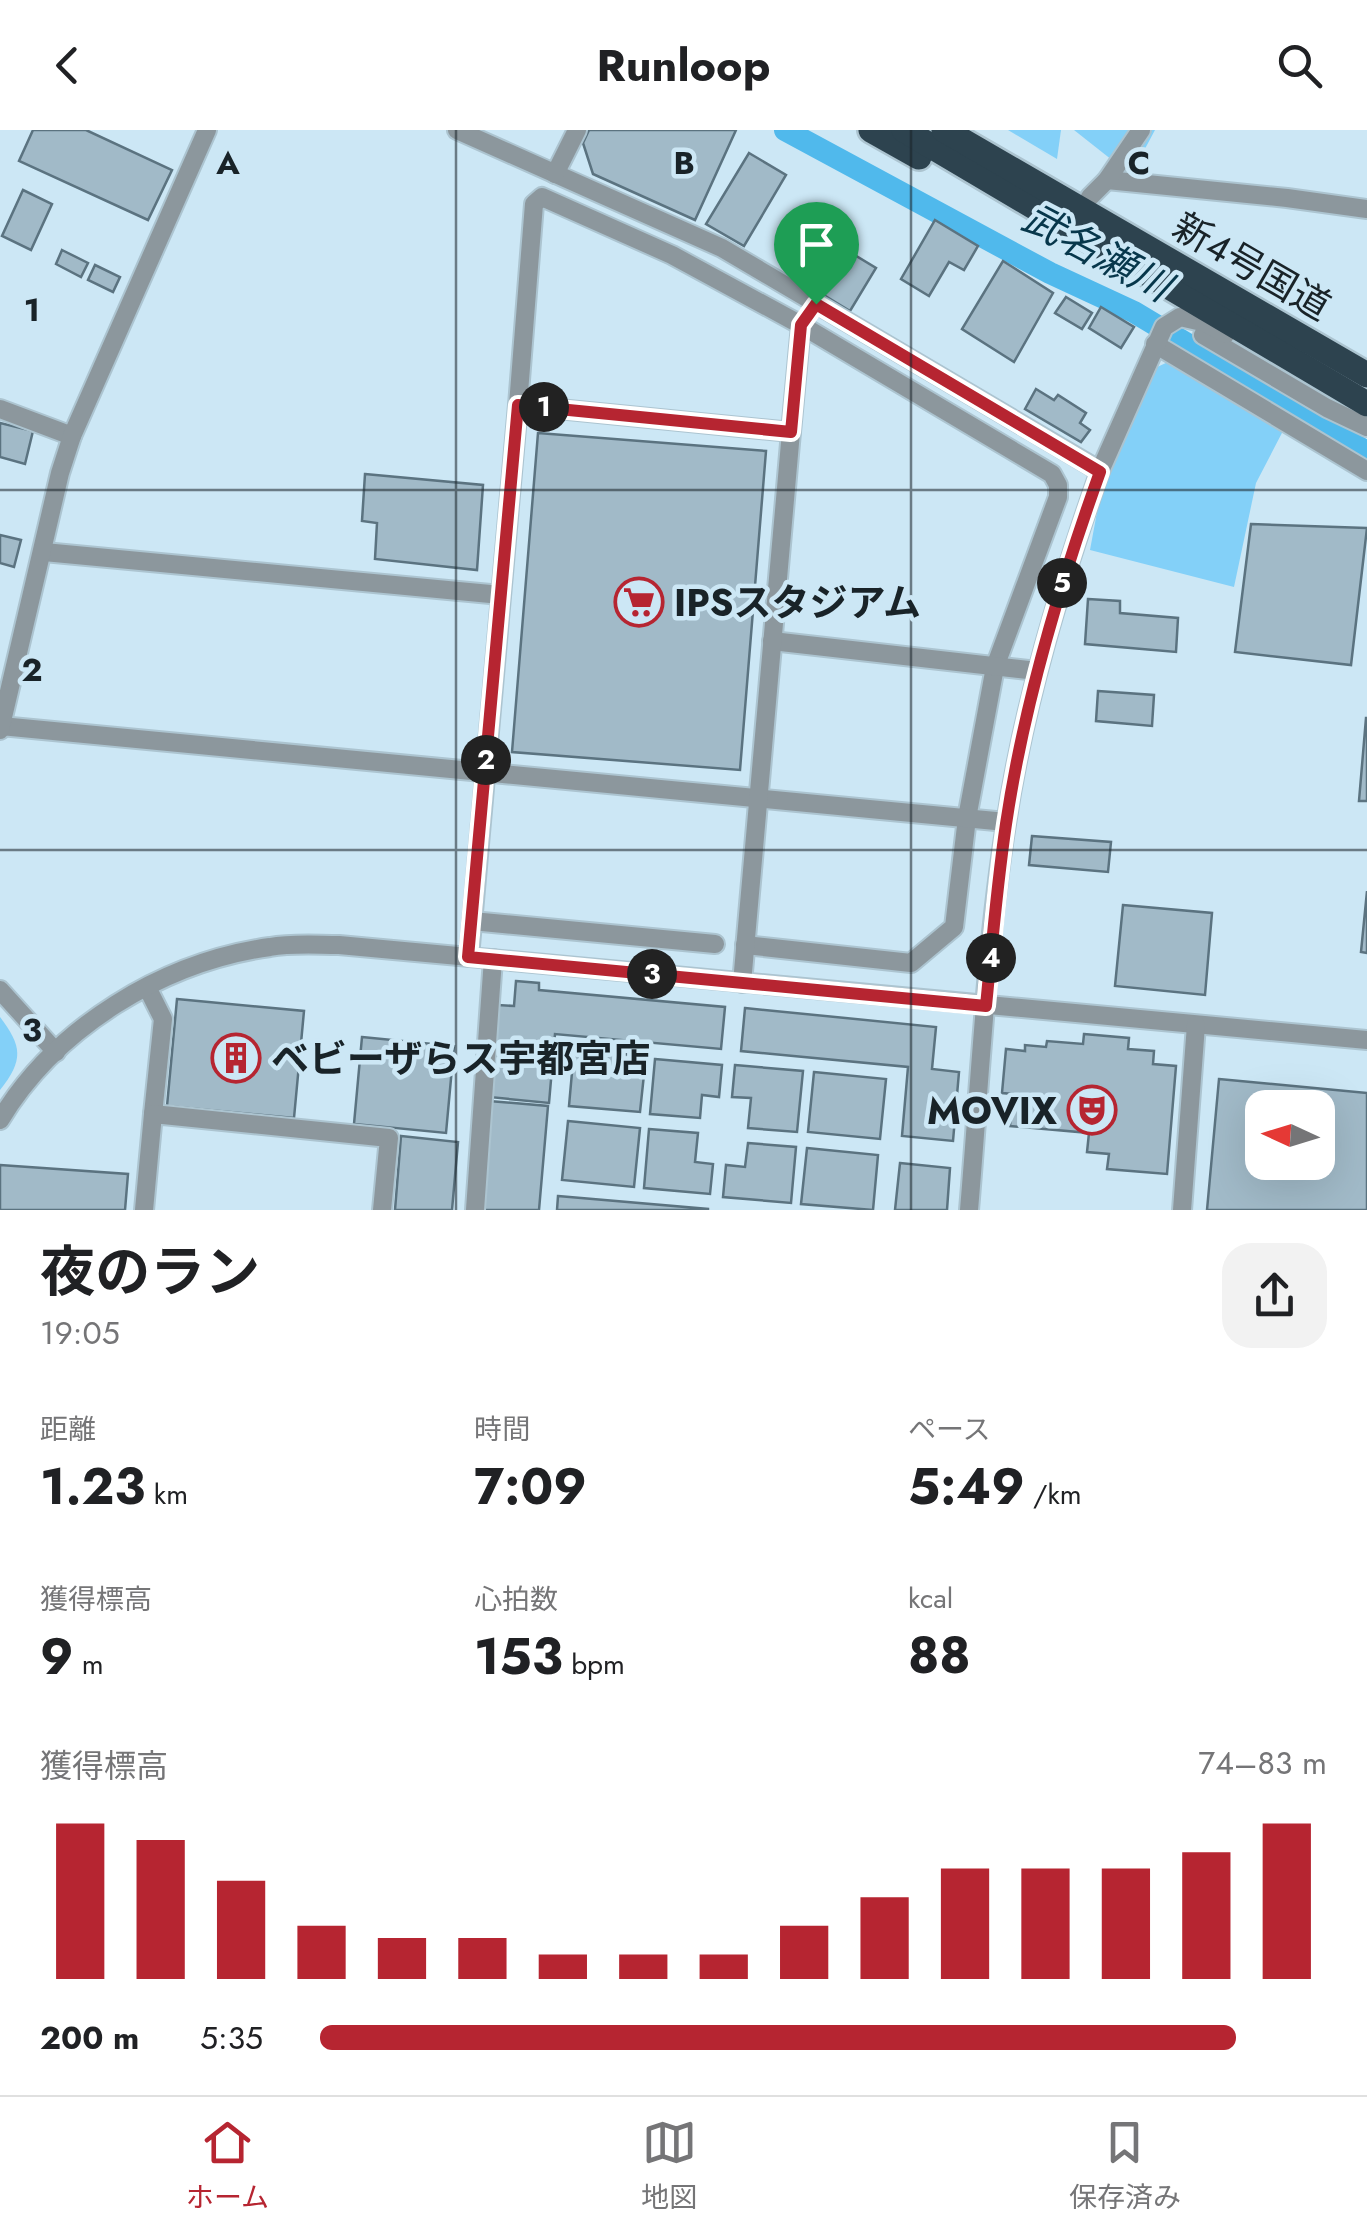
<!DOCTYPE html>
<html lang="ja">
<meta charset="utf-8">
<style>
body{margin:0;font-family:Jost,"Noto Sans JP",sans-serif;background:#f2f2f2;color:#202124;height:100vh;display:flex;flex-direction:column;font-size:38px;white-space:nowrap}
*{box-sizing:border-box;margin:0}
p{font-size:32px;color:#757577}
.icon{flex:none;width:55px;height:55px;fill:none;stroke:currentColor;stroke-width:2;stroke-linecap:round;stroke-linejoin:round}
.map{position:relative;height:1080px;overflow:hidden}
.sheet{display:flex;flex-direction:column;background:#fff;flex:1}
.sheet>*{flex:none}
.needle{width:65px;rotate:274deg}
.fabs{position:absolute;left:1245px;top:960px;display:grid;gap:20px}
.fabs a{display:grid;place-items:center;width:90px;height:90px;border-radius:20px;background:#fff;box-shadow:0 10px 40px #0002;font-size:50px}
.pin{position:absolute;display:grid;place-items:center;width:85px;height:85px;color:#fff;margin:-102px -42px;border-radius:50% 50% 50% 0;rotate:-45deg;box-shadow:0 0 10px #0007}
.pin .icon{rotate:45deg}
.km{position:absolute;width:50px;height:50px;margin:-25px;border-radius:50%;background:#222;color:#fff;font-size:28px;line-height:50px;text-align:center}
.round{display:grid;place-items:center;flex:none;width:105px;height:105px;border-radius:30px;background:#f2f2f2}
.head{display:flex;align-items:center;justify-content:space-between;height:170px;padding:0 40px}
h1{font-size:55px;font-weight:700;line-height:75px}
.metrics{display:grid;grid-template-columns:repeat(3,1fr);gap:15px;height:170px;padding:10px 40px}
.metrics div{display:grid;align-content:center}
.metrics b{font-size:50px;font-weight:700}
.metrics small{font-size:28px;font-weight:400}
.metrics p{font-size:28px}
.chart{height:280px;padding:20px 40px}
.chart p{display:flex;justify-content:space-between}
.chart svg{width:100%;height:180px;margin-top:10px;stroke:#b62531;stroke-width:6}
ul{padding:0 40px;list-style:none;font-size:32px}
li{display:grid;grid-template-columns:160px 120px 1fr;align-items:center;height:75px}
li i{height:25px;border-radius:12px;background:#b62531}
header{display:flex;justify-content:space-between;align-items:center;height:130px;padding:0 40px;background:#fff;font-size:45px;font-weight:700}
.dock{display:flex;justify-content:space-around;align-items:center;height:140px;border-top:2px solid #e0e0e0;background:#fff;font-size:28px;color:#757577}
.dock a{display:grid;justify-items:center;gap:5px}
.dock .selected{color:#b62531}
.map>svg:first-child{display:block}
.green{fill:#83d0f8}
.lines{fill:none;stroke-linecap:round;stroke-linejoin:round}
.river{stroke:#50b9ec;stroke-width:22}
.building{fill:#a1bac8;stroke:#5b7380;stroke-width:2.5;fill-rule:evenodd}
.minor-casing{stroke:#acc4d0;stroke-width:22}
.highway-casing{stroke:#acc4d0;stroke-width:30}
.minor{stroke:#8c979d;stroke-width:18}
.highway{stroke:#2d434f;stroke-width:25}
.route-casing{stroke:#fff;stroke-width:20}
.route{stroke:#b62531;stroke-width:12}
.grid{fill:none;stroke:#192328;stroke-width:2.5;stroke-opacity:0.55}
.labels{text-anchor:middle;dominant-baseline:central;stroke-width:9;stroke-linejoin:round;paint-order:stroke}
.street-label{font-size:38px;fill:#192328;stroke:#cce7f5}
.poi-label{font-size:38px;font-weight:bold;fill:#192328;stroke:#cce7f5;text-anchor:start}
.water-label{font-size:40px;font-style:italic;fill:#07374b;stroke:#cce7f5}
.grid-label{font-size:32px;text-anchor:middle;font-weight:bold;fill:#192328;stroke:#cce7f5;stroke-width:9;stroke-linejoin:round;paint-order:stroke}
</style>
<header><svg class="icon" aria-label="back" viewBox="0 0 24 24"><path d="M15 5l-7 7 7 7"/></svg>Runloop<svg class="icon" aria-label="search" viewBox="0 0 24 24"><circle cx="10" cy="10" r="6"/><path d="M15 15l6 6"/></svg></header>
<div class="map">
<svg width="1367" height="1080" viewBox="0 0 1367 1080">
<rect width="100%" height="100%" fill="#cce7f5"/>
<!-- green -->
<g class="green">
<polygon points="1008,0 1061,0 1057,29"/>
<polygon points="1074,0 1155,0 1131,45"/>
<polygon points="1170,231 1284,299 1256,353 1234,457 1090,420 1100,366 1153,239"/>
<path d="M 0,887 C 22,916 24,930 0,960 Z"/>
</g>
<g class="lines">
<!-- river -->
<polyline class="river" points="785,0 1050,143 1134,182 1367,322"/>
</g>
<!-- building -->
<g class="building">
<polygon points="33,0 86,0 172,40 148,90 19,31"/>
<polygon points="589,0 736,0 695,90 593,44 583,13"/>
<polygon points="749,23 786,45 744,116 706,94"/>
<polygon points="23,60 52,74 31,120 2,106"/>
<polygon points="935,90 978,116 964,140 949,132 929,166 901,149"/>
<polygon points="830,110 876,138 850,181 804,153"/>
<polygon points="62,120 88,133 81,147 56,134"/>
<polygon points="1003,131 1053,163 1014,232 962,199"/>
<polygon points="95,135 120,147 113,162 88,150"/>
<polygon points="1066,167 1092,183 1082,199 1055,183"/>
<polygon points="1101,177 1134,197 1121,218 1089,198"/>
<polygon points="1036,259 1054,270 1058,265 1086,283 1080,293 1090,300 1081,312 1025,279"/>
<polygon points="0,293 33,301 25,334 0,327"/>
<polygon points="538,303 766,321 740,640 512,622"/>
<polygon points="365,344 483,355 477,440 375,429 377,393 362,391"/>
<polygon points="1251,394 1367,398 1351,535 1235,522"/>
<polygon points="0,405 21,410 14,437 0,433"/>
<polygon points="1088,469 1120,471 1120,483 1178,488 1176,522 1085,514"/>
<polygon points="1098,561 1154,565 1152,596 1096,591"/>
<polygon points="1366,588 1367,588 1367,671 1359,671"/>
<polygon points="1032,706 1111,712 1108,742 1029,735"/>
<polygon points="1367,761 1367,823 1361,822"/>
<polygon points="1123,775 1212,783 1205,865 1115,856"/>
<polygon points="516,851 539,853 539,860 725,877 721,919 555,904 549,973 489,967 498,875 514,876"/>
<polygon points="177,869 304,881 294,988 167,976"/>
<polygon points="745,878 936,897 932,939 959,942 953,1011 902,1006 908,937 741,921"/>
<polygon points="1084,904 1129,908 1128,919 1154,921 1153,934 1176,936 1167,1044 1107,1039 1109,1024 1087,1022 1089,1003 1010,996 1013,964 1002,963 1006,919 1025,921 1025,915 1046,917 1047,911 1083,914"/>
<polygon points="362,907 454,916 446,1003 354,994"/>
<polygon points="574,920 646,926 640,982 569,976"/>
<polygon points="655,929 722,935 719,967 702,965 700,988 650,984"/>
<polygon points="735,935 803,941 797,1002 748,998 751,968 732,967"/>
<polygon points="814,942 886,949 880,1009 808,1002"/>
<path d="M 1219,949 L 1367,963 L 1367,1080 L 1207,1080 ZM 1262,978 L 1318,978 L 1318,1032 L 1262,1032 Z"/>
<polygon points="489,971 548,976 539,1080 479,1080"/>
<polygon points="568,991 640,998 634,1057 562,1050"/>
<polygon points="649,999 698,1003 695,1032 713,1034 710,1064 644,1058"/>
<polygon points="401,1006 458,1012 452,1080 395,1080"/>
<polygon points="748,1013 796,1017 791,1073 723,1067 726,1035 745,1037"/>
<polygon points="807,1018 878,1025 873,1080 801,1074"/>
<polygon points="900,1033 950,1038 947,1080 895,1080"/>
<polygon points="0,1035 128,1044 125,1080 0,1080"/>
<polygon points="558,1066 708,1079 708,1080 557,1080"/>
</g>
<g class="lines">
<!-- minor casing -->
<g class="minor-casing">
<g id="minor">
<path d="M 457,0 L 722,118 L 1100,341 C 1060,456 1024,573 1006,694 C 986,821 980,951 969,1080"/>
<polyline points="555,44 577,0"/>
<polyline points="1107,50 1287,68 1367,79"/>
<polyline points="1090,67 1107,50 1141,0"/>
<polyline points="1203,205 1327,278 1367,297"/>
<polyline points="1155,214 1367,341"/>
<polyline points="518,275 534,74 542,67 672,125 801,195 1052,344 1058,355 1058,367 995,537 967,688 954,797 911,833 745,815"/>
<polyline points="0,279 72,306"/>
<polyline points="791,302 801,195 805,190"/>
<polyline points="1100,341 1164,197 1180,187 1206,193 1226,204"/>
<polyline points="44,422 501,465"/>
<polyline points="772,511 1037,541"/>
<polyline points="1,596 1006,692"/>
<polyline points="0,600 60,343 72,306 207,0"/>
<polyline points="472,791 715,814"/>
<polyline points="469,827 518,275 791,302 742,853"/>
<polyline points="147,857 163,889 153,984"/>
<polyline points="0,860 56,922"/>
<path d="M 0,990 C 56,897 163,832 270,817 C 292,813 316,815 339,815 L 1367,910"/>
<polyline points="144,1080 153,984 389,1008 382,1080"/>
<polyline points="475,1080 493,829"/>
<polyline points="1182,1080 1196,895"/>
</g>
</g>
<!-- highway casing -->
<g class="highway-casing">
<g id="highway">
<polyline points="871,0 919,27"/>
<polyline points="904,0 1367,274"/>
<polyline points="944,0 1367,245"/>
</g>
</g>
<!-- minor -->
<use href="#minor" class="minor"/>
<!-- highway -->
<use href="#highway" class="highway"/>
</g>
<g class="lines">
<!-- route casing -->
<g class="route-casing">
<path id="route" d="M 816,174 L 1100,342 C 1059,456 1024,573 1006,694 C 997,754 992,815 986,876 L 468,827 L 518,275 L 791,302 L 801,195 Z"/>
</g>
<!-- route -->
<use href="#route" class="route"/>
</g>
<!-- grid -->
<path class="grid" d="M 456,0 L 456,1080M 911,0 L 911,1080M 0,360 L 1367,360M 0,720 L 1367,720"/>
<!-- icons -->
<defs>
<g id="supermarket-ring" transform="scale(2.5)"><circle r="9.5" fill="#cce7f5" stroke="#b62531" stroke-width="1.5"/><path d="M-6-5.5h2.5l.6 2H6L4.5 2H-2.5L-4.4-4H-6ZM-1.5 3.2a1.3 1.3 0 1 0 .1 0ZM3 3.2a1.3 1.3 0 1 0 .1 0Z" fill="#b62531"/></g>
<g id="building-ring" transform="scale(2.5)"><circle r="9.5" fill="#cce7f5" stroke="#b62531" stroke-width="1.5"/><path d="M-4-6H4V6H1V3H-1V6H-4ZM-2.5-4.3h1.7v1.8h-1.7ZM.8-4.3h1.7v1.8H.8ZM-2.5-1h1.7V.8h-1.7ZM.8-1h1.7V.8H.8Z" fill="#b62531"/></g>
<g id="theatre-ring" transform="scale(2.5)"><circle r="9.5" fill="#cce7f5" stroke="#b62531" stroke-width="1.5"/><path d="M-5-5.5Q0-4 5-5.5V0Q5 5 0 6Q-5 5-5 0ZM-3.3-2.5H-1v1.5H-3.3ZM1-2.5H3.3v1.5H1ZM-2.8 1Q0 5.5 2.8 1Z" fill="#b62531"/></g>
</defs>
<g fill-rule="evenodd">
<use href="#supermarket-ring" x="639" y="472"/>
<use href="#building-ring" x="236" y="928"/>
<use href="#theatre-ring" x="1092" y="980"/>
</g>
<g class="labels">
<!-- street labels -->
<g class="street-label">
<text transform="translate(1252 136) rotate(30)">新4号国道</text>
</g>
<!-- poi labels -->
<g class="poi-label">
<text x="674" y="472">IPSスタジアム</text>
<text x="271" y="928">ベビーザらス宇都宮店</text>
<text x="1057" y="980" text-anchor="end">MOVIX</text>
</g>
<!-- water labels -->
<g class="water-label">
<text transform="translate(1097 122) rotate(28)">武名瀬川</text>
</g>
</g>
<g class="grid-label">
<text x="228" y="44">A</text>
<text x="684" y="44">B</text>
<text x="1139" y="44">C</text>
<text x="32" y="191">1</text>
<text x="32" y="551">2</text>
<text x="32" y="911">3</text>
</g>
</svg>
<div class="fabs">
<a><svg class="needle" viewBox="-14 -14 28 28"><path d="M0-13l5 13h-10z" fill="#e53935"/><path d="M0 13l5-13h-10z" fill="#757577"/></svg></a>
</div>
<div class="pin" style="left:816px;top:174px;background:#1e9e55"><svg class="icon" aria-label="arrive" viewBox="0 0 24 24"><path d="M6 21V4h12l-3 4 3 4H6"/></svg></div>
<b class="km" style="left:544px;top:277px">1</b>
<b class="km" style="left:486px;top:630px">2</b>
<b class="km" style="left:652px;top:844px">3</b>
<b class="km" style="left:991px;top:828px">4</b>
<b class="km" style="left:1062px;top:453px">5</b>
</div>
<section class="sheet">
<div class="head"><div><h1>夜のラン</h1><p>19:05</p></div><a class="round"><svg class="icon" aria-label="share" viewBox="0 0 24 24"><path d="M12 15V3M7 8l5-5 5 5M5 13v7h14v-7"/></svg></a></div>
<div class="metrics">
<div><p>距離</p><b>1.23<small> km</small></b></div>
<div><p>時間</p><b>7:09</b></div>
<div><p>ペース</p><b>5:49<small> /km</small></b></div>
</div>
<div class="metrics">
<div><p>獲得標高</p><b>9<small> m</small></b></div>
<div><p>心拍数</p><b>153<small> bpm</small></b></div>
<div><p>kcal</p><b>88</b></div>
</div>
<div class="chart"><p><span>獲得標高</span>74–83 m</p>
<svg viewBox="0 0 160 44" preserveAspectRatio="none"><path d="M5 44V6M15 44V10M25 44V20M35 44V31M45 44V34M55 44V34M65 44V38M75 44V38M85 44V38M95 44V31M105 44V24M115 44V17M125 44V17M135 44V17M145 44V13M155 44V6"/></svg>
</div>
<ul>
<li><b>200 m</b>5:35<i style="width:91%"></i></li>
</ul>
</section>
<nav class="dock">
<a class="selected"><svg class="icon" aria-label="home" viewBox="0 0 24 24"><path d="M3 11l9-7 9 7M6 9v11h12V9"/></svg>ホーム</a>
<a><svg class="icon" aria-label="map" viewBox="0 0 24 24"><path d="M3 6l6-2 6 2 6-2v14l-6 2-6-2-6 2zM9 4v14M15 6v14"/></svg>地図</a>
<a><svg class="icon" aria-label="saved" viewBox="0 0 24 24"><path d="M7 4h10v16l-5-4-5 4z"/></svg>保存済み</a>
</nav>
